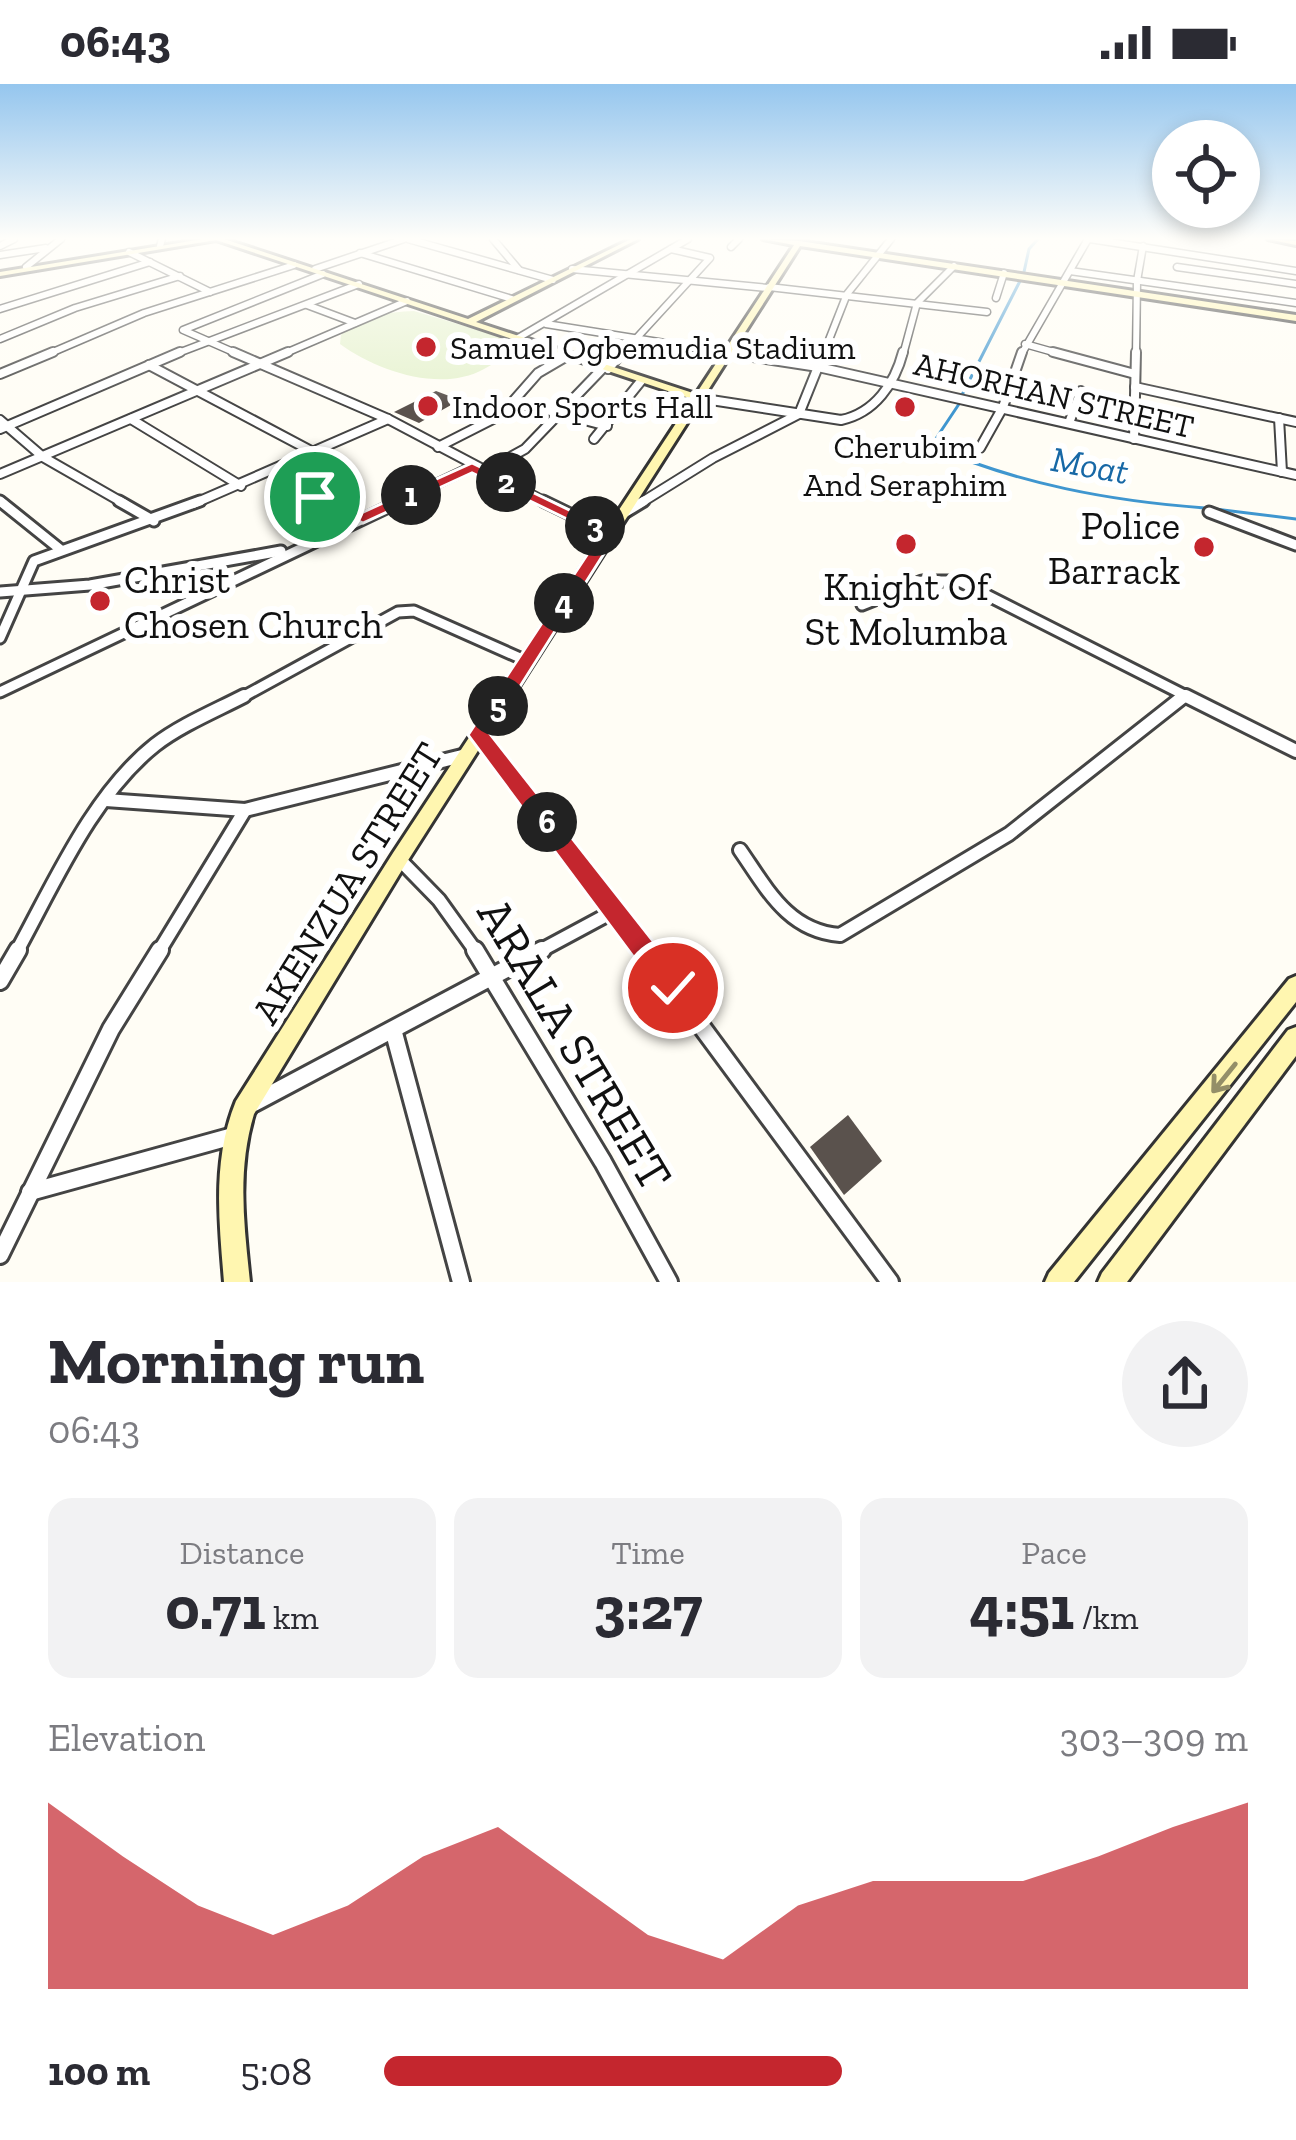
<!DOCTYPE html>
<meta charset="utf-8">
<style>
body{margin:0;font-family:"Zilla Slab",serif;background:#f2f2f3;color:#2b2b33;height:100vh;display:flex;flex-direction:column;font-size:45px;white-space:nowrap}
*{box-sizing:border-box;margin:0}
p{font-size:39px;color:#7c7c81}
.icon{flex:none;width:66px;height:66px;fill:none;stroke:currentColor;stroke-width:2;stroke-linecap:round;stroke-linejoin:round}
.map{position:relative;height:1198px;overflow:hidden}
.side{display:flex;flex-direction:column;background:#fff;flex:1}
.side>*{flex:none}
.tools{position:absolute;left:1152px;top:36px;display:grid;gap:24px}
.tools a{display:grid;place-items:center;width:108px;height:108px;border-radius:50%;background:#fff;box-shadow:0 6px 18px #0003;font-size:60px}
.pin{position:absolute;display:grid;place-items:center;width:102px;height:102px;color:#fff;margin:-51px;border:6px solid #fff;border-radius:50%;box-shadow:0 3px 12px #0007}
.km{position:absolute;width:60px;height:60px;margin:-30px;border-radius:50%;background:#222;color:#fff;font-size:33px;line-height:60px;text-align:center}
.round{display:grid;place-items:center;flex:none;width:126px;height:126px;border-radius:63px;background:#f2f2f3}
.head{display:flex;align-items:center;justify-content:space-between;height:204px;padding:0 48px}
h1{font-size:66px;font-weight:800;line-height:90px}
.figures{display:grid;grid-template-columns:repeat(3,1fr);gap:18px;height:204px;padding:12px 48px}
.figures div{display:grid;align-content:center;border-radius:24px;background:#f2f2f3;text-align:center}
.figures b{font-size:60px;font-weight:800}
.figures small{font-size:33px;font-weight:400}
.figures p{font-size:33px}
.chart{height:336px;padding:24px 48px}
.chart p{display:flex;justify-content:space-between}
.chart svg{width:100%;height:216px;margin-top:12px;fill:#c4262e;opacity:.7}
ul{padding:0 48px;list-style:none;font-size:39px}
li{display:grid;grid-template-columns:192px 144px 1fr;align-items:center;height:90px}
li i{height:30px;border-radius:15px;background:#c4262e}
.status{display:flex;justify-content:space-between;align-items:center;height:84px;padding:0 60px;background:#fff;direction:ltr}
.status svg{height:33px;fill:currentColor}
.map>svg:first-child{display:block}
.pitch{fill:#e6f2cf}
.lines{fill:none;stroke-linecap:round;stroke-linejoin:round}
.stream{stroke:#3f96cf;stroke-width:3}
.building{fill:#5a524d}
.street-far4-casing{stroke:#444;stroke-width:9}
.street-far3-casing{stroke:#444;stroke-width:12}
.street-far2-casing{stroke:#444;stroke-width:15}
.street-far1-casing{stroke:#444;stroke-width:18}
.street-casing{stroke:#444;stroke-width:22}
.secondary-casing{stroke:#333;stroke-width:6}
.primary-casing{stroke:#222;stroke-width:6}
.street-far4{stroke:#fff;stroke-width:6}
.street-far3{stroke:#fff;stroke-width:8}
.street-far2{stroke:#fff;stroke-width:9}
.street-far1{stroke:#fff;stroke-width:12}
.street{stroke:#fff;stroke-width:16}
.secondary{fill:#fff6b0;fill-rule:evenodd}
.primary{fill:#f9d66b;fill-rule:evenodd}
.oneway{stroke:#948f68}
.route{fill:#c4262e;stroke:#fff;stroke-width:3}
.poi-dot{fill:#c4262e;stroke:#fff;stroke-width:4.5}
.labels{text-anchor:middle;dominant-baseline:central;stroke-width:12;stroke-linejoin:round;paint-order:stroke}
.far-poi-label{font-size:33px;fill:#111;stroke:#fff;text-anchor:start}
.far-street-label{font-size:33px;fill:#111;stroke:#fff}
.far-water-label{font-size:36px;font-style:italic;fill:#1768a6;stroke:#fff}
.poi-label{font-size:39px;fill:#111;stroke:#fff;text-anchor:end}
.street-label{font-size:39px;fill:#111;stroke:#fff}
.near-street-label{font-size:48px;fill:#111;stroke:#fff}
</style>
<div class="status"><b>06:43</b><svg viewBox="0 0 49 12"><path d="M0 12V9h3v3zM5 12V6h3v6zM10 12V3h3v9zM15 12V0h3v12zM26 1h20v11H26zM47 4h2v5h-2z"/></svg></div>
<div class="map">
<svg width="1296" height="1198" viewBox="0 0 1296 1198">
<rect width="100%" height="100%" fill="#fffdf5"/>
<!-- pitch -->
<path class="pitch" d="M 414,227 L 498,252 L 507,259 C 505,275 497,278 484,285 C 441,309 377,287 340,260 L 341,251 C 361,232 388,228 414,227 Z"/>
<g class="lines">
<!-- stream -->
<g class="stream">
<polyline points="1024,188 1029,165 1038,155"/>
<polyline points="962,311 1020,197"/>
<path d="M 959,320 L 931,362 C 1019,400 1110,417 1205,424"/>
<polyline points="1215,425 1296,435"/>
</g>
</g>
<!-- building -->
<g class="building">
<polygon points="436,307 460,316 419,339 394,328"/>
<polygon points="848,1031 882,1077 844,1111 810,1063"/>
</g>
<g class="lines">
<!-- street-far4 casing -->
<g class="street-far4-casing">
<g id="street-far4">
<polyline points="408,155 553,196"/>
<polyline points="493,155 519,186"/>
<polyline points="1090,155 1296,187"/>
<polyline points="0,162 14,155"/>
<polyline points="160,162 162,155"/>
<polyline points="731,163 739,155"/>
<polyline points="129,168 210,208"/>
<polyline points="360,169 512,215"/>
<polyline points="0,171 46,164"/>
<polyline points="26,183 61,155"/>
<polyline points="1177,183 1296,200"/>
<polyline points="315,185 404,155"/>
<polyline points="572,185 768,204"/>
<polyline points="1070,187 1296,219"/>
<polyline points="769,203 987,228"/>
<polyline points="996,214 1004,189"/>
<polyline points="307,221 355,239"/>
<polyline points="0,225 150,178"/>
<polyline points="546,240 740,271"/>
<polyline points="518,254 688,155"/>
<polyline points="0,255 75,224 180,192"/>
<polyline points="1025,260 1064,271"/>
<polyline points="46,271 144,229 294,181"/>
<polyline points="173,271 359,200"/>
<polyline points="240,271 183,246 323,190"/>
<polyline points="281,271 407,217"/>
<polyline points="621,271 710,174 671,165"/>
<polyline points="823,271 847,210 891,155"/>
<polyline points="903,271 917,219 954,182"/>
<polyline points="1021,271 1088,155"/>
<polyline points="1136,271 1137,197 1143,162"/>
</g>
</g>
<!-- street-far3 casing -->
<g class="street-far3-casing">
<g id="street-far3">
<polyline points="233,268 388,335 549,420"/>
<polyline points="721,268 818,283 1296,391"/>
<polyline points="1053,268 1135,290"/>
<polyline points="149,281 315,369"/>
<polyline points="608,285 623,268"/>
<polyline points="0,290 53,268"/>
<polyline points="1135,303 1296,338"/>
<path d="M 698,314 L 841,336 C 875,329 895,299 903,268"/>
<polyline points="516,318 607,342"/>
<polyline points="1279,334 1282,388"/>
<polyline points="131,335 241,402"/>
<polyline points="0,336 43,373 125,420"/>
<polyline points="1069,339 1081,307"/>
<polyline points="0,345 180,268"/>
<polyline points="594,355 641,297"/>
<polyline points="1134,355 1136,268"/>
<polyline points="438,363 501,331 538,289 567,272"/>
<polyline points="980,364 1003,323 1022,268"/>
<polyline points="485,387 525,365 603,284"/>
<polyline points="0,390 288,268"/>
<polyline points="315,413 331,420"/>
<polyline points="0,417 4,420"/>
<polyline points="193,420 388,335"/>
<polyline points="394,420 472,383"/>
<polyline points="639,420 713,374 799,330 824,268"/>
</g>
</g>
<!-- street-far2 casing -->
<g class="street-far2-casing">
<g id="street-far2">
<polyline points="0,417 61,466"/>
<polyline points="119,417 154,437"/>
<polyline points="324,417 363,434"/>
<polyline points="543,417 609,449"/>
<polyline points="1209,428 1296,461"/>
<polyline points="621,431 644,417"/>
<polyline points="0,508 90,501 281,467"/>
<polyline points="862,521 922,497 959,497 1192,615"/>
<polyline points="0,554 34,477 200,417"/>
<polyline points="0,608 401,417"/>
<polyline points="239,615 398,528 414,527 527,577"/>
</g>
</g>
<!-- street-far1 casing -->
<g class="street-far1-casing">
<g id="street-far1">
<polyline points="1186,612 1296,667"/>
<polyline points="479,651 647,869"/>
<polyline points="106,716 245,726 466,671"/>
<path d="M 740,766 C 767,805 788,847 840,851 L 1009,750 L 1184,612"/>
<polyline points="399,775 439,816 477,869"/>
<path d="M 16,869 C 54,800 92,711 155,661 C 181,641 215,627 244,612"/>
<polyline points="158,869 245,726"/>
<polyline points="536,869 616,826"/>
</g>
</g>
<!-- street casing -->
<g class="street-casing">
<g id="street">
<polyline points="475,866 603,1078 669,1198"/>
<polyline points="645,866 890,1198"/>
<polyline points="0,897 18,866"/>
<polyline points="394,949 461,1198"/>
<polyline points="254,1019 542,866"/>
<polyline points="30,1108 233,1052"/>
<polyline points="0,1171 111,945 160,866"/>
</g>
</g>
<!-- secondary casing -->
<g class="secondary-casing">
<g id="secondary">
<path d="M 203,155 L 224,155 L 468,235 L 631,155 L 638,155 L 476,238 L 696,310 L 794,161 L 763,155 L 799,157 L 1296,231 L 1296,237 L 800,162 L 405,781 L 254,1030 C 237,1086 244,1141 250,1198 L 224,1198 C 219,1136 212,1076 236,1017 L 393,769 L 692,315 L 216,156 L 0,192 L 0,188 Z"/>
<polygon points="1296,892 1296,918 1074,1198 1045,1198 1049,1189 1289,895"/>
<polygon points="1296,943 1296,972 1127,1198 1098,1198 1102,1189 1288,946"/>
</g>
</g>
<!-- primary casing -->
<g class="primary-casing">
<polygon id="primary" points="1268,155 1296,157 1296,161"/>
</g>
<!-- street-far4 -->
<use href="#street-far4" class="street-far4"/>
<!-- street-far3 -->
<use href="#street-far3" class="street-far3"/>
<!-- street-far2 -->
<use href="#street-far2" class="street-far2"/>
<!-- street-far1 -->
<use href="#street-far1" class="street-far1"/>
<!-- street -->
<use href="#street" class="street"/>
<!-- secondary -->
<use href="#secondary" class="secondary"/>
<!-- primary -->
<use href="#primary" class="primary"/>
</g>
<!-- one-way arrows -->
<defs><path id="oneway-shaft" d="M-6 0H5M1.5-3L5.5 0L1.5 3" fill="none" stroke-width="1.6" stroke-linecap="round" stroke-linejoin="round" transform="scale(3)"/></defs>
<use class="oneway" href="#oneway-shaft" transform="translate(1224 994) rotate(129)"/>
<!-- sky -->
<linearGradient id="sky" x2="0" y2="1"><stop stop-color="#95c6ee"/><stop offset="0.48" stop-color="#fffefa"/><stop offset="1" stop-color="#fffefa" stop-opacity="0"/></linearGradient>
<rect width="1296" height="322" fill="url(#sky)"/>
<!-- route -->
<polygon class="route" points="472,379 617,449 490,650 683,895 687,904 683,914 673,918 664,914 468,651 600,451 472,389 363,439 307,413 320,410 363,428"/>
<!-- markers -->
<g class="poi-dot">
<circle cx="426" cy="263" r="12"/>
<circle cx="428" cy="322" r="12"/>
<circle cx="905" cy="323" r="12"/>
<circle cx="906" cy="460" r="12"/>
<circle cx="1204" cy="463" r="12"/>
<circle cx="100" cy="517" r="12"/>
</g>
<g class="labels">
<!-- far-poi labels -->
<g class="far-poi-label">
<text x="450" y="263">Samuel Ogbemudia Stadium</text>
<text x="452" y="322">Indoor Sports Hall</text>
<text x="905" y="362" text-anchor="middle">Cherubim<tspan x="905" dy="38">And Seraphim</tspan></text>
</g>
<!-- far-street labels -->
<g class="far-street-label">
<text transform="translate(1054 311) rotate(13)">AHORHAN STREET</text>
</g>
<!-- far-water labels -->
<g class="far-water-label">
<text transform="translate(1090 381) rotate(10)">Moat</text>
</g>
<!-- poi labels -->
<g class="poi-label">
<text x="1180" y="441">Police<tspan x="1180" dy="45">Barrack</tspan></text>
<text x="124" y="495" text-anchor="start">Christ<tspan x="124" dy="45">Chosen Church</tspan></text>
<text x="906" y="502" text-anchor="middle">Knight Of<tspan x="906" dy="45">St Molumba</tspan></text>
</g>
<!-- street labels -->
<g class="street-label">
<text transform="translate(347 799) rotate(-58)">AKENZUA STREET</text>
</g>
<!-- near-street labels -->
<g class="near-street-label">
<text transform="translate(575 960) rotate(59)">ARALA STREET</text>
</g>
</g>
</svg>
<div class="tools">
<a><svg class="icon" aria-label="locate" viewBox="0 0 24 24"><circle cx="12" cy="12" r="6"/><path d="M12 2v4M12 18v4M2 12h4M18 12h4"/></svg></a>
</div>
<div class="pin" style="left:315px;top:413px;background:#1e9e55"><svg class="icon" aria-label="arrive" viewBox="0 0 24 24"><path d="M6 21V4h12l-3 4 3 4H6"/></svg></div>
<div class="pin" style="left:673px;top:904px;background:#d93025"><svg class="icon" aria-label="check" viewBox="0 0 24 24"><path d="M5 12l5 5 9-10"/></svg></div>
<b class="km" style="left:411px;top:411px">1</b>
<b class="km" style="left:506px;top:398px">2</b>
<b class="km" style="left:595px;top:442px">3</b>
<b class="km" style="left:564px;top:519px">4</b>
<b class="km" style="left:498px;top:622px">5</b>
<b class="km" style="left:547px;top:738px">6</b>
</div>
<section class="side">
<div class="head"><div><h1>Morning run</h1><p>06:43</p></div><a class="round"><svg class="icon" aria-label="share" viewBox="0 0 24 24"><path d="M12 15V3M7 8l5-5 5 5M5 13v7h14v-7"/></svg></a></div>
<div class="figures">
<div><p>Distance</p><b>0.71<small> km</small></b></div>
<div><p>Time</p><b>3:27</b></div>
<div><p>Pace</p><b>4:51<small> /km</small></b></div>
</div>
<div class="chart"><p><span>Elevation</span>303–309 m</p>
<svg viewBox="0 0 160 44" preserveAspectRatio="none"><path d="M0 44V6L10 17L20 27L30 33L40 27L50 17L60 11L70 22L80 33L90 38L100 27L110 22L120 22L130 22L140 17L150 11L160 6V44z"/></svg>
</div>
<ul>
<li><b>100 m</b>5:08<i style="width:53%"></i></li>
</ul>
</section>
